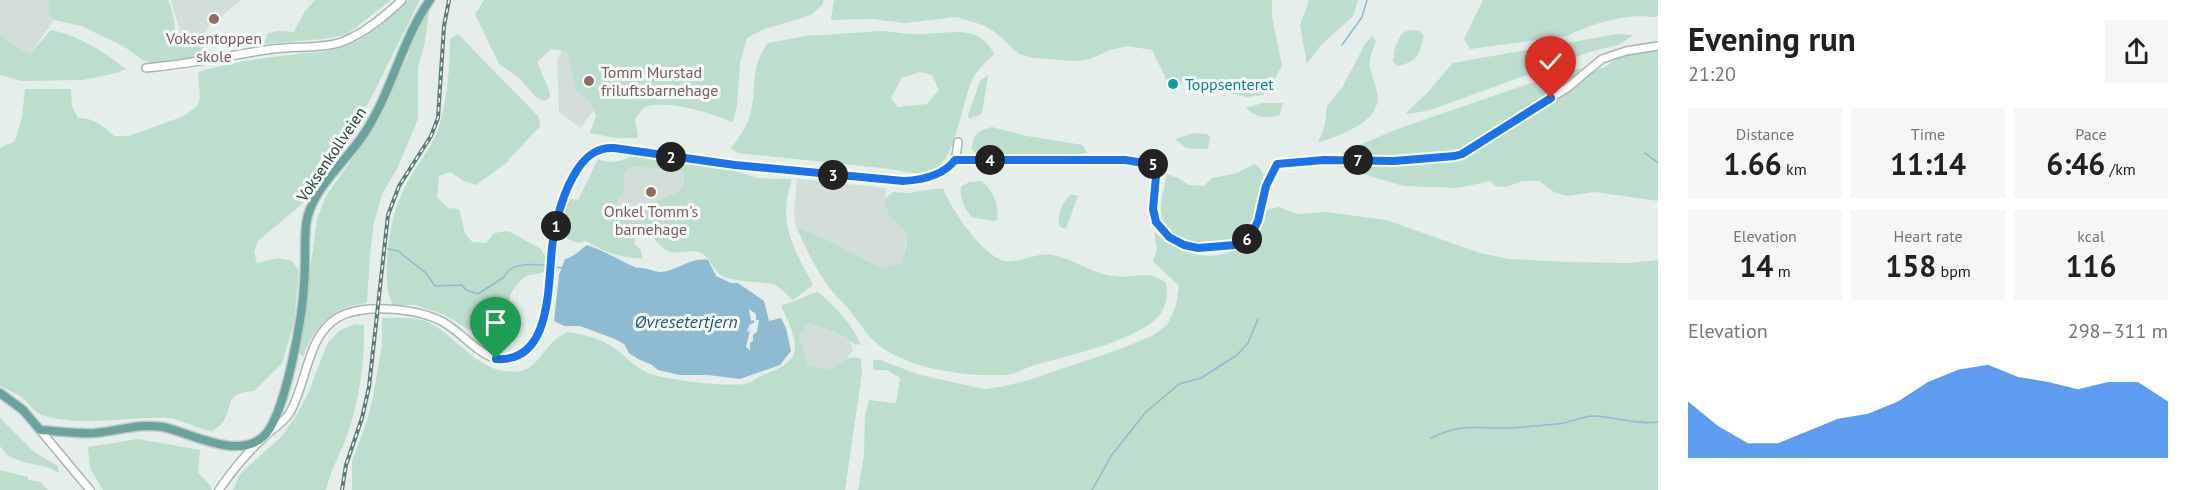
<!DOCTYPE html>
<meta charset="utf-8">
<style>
body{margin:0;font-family:"PT Sans",sans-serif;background:#f6f6f6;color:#202124;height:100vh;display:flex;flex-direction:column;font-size:22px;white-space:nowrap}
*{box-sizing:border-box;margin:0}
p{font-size:20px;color:#757577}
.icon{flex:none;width:33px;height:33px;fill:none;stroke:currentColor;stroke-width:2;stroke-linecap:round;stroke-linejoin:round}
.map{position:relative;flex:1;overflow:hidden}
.side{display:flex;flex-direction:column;background:#fff;width:540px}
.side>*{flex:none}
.pin{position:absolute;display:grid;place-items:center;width:51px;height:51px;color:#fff;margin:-62px -26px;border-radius:50% 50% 50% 0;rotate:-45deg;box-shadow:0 0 6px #0007}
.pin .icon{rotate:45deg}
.km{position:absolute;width:30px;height:30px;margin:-15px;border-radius:50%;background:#222;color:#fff;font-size:16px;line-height:30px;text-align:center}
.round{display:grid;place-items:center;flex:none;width:63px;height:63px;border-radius:0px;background:#f6f6f6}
.overview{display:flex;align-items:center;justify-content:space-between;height:102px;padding:0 30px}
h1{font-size:33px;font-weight:700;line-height:45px}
.stats{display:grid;grid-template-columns:repeat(3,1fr);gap:9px;height:102px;padding:6px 30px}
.stats div{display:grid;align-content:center;border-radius:0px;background:#f6f6f6;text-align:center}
.stats b{font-size:30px;font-weight:700}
.stats small{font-size:16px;font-weight:400}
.stats p{font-size:16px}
.chart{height:168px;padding:12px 30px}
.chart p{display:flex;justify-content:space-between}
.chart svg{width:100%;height:108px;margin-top:6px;fill:#1a73e8;opacity:.7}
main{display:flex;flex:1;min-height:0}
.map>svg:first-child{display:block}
.built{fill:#d3dedb}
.green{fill:#bedecd;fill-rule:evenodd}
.water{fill:#8ebbd1;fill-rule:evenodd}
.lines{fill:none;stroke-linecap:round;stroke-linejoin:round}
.stream{stroke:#8ebbd1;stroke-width:1.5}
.minor-casing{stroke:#a7b6b3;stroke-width:10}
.major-casing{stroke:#c2cac9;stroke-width:11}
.minor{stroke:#fff;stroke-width:7}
.major{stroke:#6aa29e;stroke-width:8}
.rail-casing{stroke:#5f7b78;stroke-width:4}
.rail{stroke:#f6faf9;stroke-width:1.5;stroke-dasharray:4.5;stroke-linecap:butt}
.route-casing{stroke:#fff;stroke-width:12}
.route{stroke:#1a73e8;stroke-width:8}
.education-dot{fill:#8d6e63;stroke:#f6faf9;stroke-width:2}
.culture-dot{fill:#0f9aa8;stroke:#f6faf9;stroke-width:2}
.labels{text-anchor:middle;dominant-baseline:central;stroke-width:6;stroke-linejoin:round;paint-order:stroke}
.education-label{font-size:16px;fill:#785e54;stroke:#f6faf9}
.culture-label{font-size:16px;fill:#0d838f;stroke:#f6faf9;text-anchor:start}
.street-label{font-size:16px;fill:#24403d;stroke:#f6faf9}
.water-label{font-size:18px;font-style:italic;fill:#1e5b7b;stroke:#f6faf9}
</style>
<main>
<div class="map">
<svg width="1658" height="490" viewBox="0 0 1658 490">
<rect width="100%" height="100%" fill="#e5eeeb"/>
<!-- built -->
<g class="built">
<polygon points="0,0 50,0 48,14 54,20 30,54 0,36"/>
<polygon points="171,0 241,0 208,27 201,39 183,42"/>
<polygon points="564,46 608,90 581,128 559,112 557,61"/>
<polygon points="638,167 683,170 684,182 681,191 650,204 630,217 622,217 617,205 618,197 624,193 624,177 628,168"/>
<polygon points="797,179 886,188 886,209 891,220 903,226 907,233 903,263 881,268 828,240 796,227 794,211"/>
<polygon points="809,323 844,336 850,341 853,350 846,359 830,369 808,365 799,335"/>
</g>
<!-- green -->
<g class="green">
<path d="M 50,0 L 168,0 C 175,14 174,30 178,45 L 197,43 L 204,47 L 203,55 L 155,64 L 143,60 L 123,46 L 81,26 L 54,20 L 48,14 Z"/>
<polygon points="315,0 391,0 346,35 324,39 264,44 268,33 278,31 294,32 305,11"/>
<path d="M 408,0 L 420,0 L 368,104 L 347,136 L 329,171 L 302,204 L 258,241 L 254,252 L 257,263 L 278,258 L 292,261 L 299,271 L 294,323 L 282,363 L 254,391 C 224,393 234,404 223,422 C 221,425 215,429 212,431 C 197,429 180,419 168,418 C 126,416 83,428 42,415 C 34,412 28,402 21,397 C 15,393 7,389 0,386 L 0,148 L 15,141 L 22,117 L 25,89 L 71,89 L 72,107 L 78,118 C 94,118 102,125 114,136 L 129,136 L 184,116 L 197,106 L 200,99 L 198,72 C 227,63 259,58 290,55 C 310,52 330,53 349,45 C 372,35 391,17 408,0 Z"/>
<path d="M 484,0 L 823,0 L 823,4 L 811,15 L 762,30 L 747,38 L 740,63 L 737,106 L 733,122 C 713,115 665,97 644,108 C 641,110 638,116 635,119 L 638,138 L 615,138 L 590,133 L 596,115 L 590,101 L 576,90 L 567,51 L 551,49 L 537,62 L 549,90 L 550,98 L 544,101 L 536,97 L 518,77 L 499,64 L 475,14 Z"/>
<polygon points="834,0 1272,0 1272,17 1282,65 1272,84 1263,95 1247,97 1166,79 1152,50 1127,46 1110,50 1090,59 1076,61 1034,58 1019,54 995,32 983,25 956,17 904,23 872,19 831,20"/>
<polygon points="1309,0 1358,0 1353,16 1320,46 1307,64 1300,25"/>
<path d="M 1483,0 L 1658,0 L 1658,16 C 1652,18 1646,16 1640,16 C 1616,17 1588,25 1567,36 L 1470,49 L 1464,39 Z"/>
<path d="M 425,7 L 429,11 L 425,42 L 418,68 L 418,119 L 397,169 L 382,194 L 374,223 L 370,255 L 367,302 C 360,306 352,305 345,308 C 323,317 311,335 303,357 L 299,353 L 317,219 L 326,196 L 378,122 L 408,55 Z"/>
<path d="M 51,30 C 78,35 104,52 126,69 L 116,73 L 83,80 L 21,81 L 0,75 L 0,36 L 30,54 Z"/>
<path d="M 1410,30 L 1419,31 L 1424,35 C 1419,55 1419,61 1398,66 L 1393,62 L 1395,47 L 1402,33 Z"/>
<path d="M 882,31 C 896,32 911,35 924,34 C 951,33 980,24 994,54 C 987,61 978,69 973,78 C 961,101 957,161 932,171 C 918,176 904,172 891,169 L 738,153 L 731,148 C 740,137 748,125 751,111 C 757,84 750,67 768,43 L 805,36 ZM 920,72 L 932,75 L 939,90 L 927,104 L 898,107 L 891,98 L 902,78 Z"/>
<path d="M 458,34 L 539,117 L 540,126 L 506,163 L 476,185 L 464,181 L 450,172 L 439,176 L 437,197 L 448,208 L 459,209 L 465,233 L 472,242 L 486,243 L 494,233 L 508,231 L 541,249 L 545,256 L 546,271 C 540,275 533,273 527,276 C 514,283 507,298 508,313 C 509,319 511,320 508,326 L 489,333 L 474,333 L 445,315 L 415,305 L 393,305 C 386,291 386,276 387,260 C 389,232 394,206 408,181 C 417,165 431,148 438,130 C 447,101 450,69 450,39 Z"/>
<polygon points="1617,34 1634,35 1618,45 1590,52 1430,110 1410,114 1406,113 1428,92 1453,63"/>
<path d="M 1373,36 L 1376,42 C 1364,70 1372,67 1377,92 C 1384,122 1339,135 1318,143 L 1325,125 L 1327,106 L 1342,88 L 1366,42 Z"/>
<polygon points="1658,49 1658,201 1595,192 1567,196 1554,192 1539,181 1523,181 1506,187 1495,186 1491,181 1457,188 1403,186 1330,164 1345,151 1400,128 1572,69 1603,68 1626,53"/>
<polygon points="988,75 982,114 969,119 968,115 980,81"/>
<path d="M 1263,103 L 1283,103 L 1280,115 C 1266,119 1256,118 1246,108 Z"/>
<path d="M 992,127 L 1027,136 L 1083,145 L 1087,153 L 1045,157 L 977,155 L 972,149 C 973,134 977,131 992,127 Z"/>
<polygon points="1194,133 1207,134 1210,137 1208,149 1186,148 1175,139"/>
<path d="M 632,155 L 728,169 L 757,178 L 792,179 C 777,223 793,247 813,285 L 793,300 C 787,295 781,288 775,285 C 766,281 739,283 725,277 C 714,273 712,261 703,254 C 693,248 682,254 671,252 C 656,248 655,230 638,230 L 635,234 L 635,244 L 641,250 L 642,259 C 619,257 606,253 586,241 L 579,243 L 567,239 L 569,222 L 562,212 L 566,198 L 578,200 L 598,159 C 611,164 619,163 632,155 ZM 638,167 L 683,171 L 684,182 L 680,191 L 650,204 L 630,217 L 622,217 L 617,205 L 618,197 L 624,193 L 624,177 L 628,168 Z"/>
<path d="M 1254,164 C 1258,166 1261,169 1263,174 C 1267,185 1253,227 1244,235 C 1226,250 1168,249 1162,221 C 1158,207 1165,189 1166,174 L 1178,178 L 1189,185 L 1204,186 L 1212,178 L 1237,173 Z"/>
<path d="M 981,181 C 993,189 1000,206 997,220 L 993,221 L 971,217 C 965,207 959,199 961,187 L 969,182 Z"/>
<path d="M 943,188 C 950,208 982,255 1004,261 C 1018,264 1036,252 1053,255 C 1074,259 1093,274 1114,276 C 1136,279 1148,269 1166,283 C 1168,293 1167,304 1161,313 C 1141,341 1064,356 1032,366 C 1023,369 1015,374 1006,375 C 969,377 919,370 887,351 C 870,341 862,326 850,311 C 844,302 835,296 829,287 C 815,269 806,248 796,227 L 828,240 L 881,268 L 902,263 C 907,242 913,230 891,220 L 886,209 L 886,198 L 893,192 L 907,193 Z"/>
<path d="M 1071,194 L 1078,196 L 1066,229 L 1060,227 C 1056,215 1062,203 1071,194 Z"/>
<path d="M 1279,207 L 1297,214 L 1326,212 L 1386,220 L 1480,253 L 1509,259 L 1570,262 L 1630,263 L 1658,260 L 1658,490 L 858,490 L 864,455 L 865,416 L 869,400 L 896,403 L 900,378 L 887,370 L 873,370 L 873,360 L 880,360 L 920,375 L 984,389 L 1000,387 L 1026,381 L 1123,348 L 1152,336 L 1167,325 L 1176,306 L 1179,286 L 1153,261 L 1157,250 L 1154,232 C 1189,261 1219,264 1258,238 L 1266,210 Z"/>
<path d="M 818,292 C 836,307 852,324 861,345 L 854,344 L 844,336 L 809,323 L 799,335 L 808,365 L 830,369 C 840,363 849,354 861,359 L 862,373 L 845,490 L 352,490 L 352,461 L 366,424 L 373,397 L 382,345 L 382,318 C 398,318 418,316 432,324 C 460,340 483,378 521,371 C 536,368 544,349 555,340 C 558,337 563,334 567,332 C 583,334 600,338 614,348 C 626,356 634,367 648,373 C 665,380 730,388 749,383 C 753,381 757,378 761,376 C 774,370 792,366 795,349 C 796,334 786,318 781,305 C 794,303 805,295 818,292 Z"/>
<path d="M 355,324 L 364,325 C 365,364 358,410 343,446 C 336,461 330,474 326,490 L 233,490 L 240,474 L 282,436 L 296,416 L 308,394 L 327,344 L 339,331 Z"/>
<polygon points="0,418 34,452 58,466 59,473 47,467 23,462 8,456 0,446"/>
<polygon points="138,439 200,450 198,473 210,485 212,490 103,490 90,468 88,447"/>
<polygon points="0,470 28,477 28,480 40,482 48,490 0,490"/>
</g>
<!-- water -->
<path class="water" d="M 587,245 C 605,251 620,261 637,268 C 646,267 653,272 661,272 C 678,271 690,257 708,260 L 716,276 L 731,283 L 738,283 L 764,301 L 769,321 L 781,318 L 786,328 L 791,351 L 780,365 L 740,379 L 708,375 L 680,375 L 658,370 L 652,365 L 638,359 L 629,353 L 624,344 L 615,339 L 580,326 L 564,326 L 554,321 L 559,275 L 565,259 C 574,257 580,250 587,245 ZM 749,309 L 756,314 L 756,320 L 759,320 L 757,332 L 753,335 L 753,341 L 750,343 L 750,350 L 746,347 L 750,331 L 750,329 L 749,332 L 747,331 L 750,324 L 754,323 L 754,320 L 751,321 Z"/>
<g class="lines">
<!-- stream -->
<g class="stream">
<polyline points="1342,45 1362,17 1367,0"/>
<polyline points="1645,153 1658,163"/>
<path d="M 388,249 L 398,251 L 426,273 L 435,286 L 462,285 L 466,290 L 478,294 L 504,277 C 510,263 529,264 543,265"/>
<polyline points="554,267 562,268"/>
<path d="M 1431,438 C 1463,422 1478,429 1512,428 C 1527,427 1542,425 1558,424 C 1570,423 1582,416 1594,416 C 1616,417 1636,425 1658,422"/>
<polyline points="1092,490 1111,456 1145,413 1179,384 1201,378 1237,355 1248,343 1258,319"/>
</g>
<!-- minor casing -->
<g class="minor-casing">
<g id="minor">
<path d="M 146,68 C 189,64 231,55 273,49 C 296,46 321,49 342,42 C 365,33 384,17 402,0"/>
<polyline points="955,160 1125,160 1157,165 1153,209 1156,222 1173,239 1187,246 1198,247 1235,245 1250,237 1258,221 1265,189 1277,164 1324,160 1394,161 1460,155 1567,88 1602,59 1626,51 1658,46"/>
<polyline points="40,430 90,490"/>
<path d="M 219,490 C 231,472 247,453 263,438 C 272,429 282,424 289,414 C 307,385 306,337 337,318 C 363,303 417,308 443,322 C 469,336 495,380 527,349 C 553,325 548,278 552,246 C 556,218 562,193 577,169 C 587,155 597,148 614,148 L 735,165 L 903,181 C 919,180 945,176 954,161 C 957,156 957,148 958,142"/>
</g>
</g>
<!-- major casing -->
<g class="major-casing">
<path id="major" d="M 0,393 L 23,410 L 40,430 C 58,431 77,434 95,433 C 118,431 140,423 163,427 C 191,433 237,460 263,437 C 285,418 303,315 304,285 C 306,265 304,245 306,225 C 310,190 345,163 364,134 C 392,92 401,41 430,0"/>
</g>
<!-- minor -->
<use href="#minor" class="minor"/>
<!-- major -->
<use href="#major" class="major"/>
<!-- rail casing -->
<g class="rail-casing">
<polyline id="rail" points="342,490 346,465 362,418 369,387 388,215 399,186 431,136 438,118 444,26 449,0"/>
</g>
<!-- rail -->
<use href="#rail" class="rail"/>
</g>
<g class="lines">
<!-- route casing -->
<g class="route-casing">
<path id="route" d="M 496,359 C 555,363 547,278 553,240 C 557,215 563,192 577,170 C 586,156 597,147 614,148 L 735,165 L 903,181 C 921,180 944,175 955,160 L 1125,160 L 1157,165 L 1153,209 L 1156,222 L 1169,237 L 1184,245 L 1198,248 L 1235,245 L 1250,237 L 1258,221 L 1266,186 L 1277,164 L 1324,160 L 1394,161 L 1455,156 L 1462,154 L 1551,98"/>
</g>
<!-- route -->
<use href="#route" class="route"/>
</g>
<!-- markers -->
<g class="education-dot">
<circle cx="214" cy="19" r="6"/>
<circle cx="589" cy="81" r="6"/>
<circle cx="651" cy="192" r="6"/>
</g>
<circle class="culture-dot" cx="1173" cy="84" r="6"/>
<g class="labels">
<!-- education labels -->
<g class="education-label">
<text x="214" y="38">Voksentoppen<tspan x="214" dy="18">skole</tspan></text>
<text x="601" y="72" text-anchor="start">Tomm Murstad<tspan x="601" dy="18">friluftsbarnehage</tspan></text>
<text x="651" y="211">Onkel Tomm's<tspan x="651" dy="18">barnehage</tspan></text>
</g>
<!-- culture labels -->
<g class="culture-label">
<text x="1185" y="84">Toppsenteret</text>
</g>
<!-- street labels -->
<g class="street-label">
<text transform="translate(331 154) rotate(-56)">Voksenkollveien</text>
</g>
<!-- water labels -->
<g class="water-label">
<text x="686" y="321">Øvresetertjern</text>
</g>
</g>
</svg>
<div class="pin" style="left:496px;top:359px;background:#1e9e55"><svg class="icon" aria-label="arrive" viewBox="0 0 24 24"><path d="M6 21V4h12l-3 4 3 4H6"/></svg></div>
<div class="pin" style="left:1551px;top:98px;background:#d93025"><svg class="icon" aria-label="check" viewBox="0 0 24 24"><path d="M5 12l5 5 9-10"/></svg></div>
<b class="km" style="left:556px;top:226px">1</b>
<b class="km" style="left:671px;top:157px">2</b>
<b class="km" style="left:833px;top:175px">3</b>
<b class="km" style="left:990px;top:160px">4</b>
<b class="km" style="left:1153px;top:164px">5</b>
<b class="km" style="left:1247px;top:239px">6</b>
<b class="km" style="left:1358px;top:160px">7</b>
</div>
<section class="side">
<div class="overview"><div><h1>Evening run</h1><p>21:20</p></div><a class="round"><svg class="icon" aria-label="share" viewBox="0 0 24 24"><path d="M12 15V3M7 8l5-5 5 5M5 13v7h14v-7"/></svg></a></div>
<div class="stats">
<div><p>Distance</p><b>1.66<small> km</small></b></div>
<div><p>Time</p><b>11:14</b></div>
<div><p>Pace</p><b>6:46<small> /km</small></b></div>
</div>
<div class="stats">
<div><p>Elevation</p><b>14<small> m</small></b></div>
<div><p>Heart rate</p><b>158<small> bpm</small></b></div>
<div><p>kcal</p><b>116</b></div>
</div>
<div class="chart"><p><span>Elevation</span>298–311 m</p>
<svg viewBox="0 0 160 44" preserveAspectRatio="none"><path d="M0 44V21L10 31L20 38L30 38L40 33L50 28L60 26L70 21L80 13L90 8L100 6L110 11L120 13L130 16L140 13L150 13L160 21V44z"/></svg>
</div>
</section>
</main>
